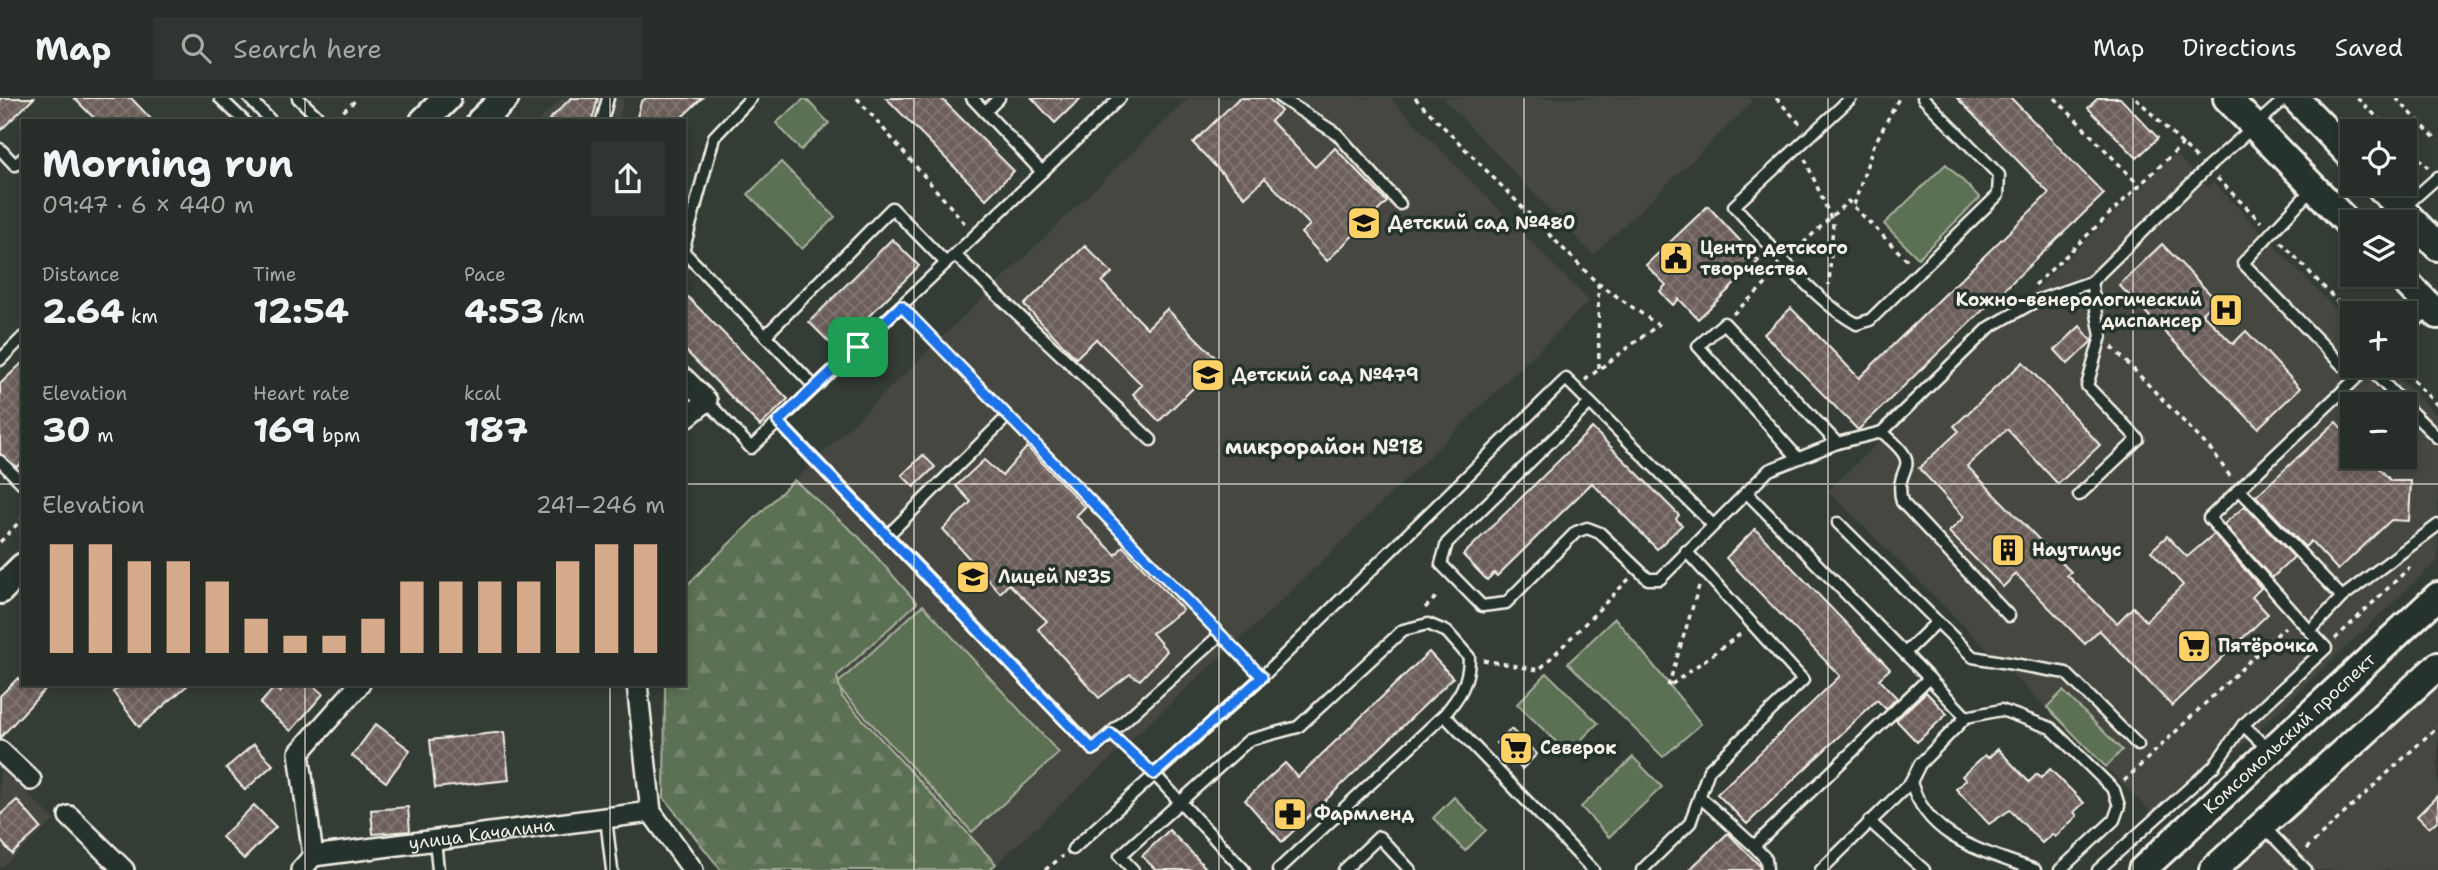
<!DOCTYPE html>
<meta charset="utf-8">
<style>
body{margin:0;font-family:"Shantell Sans",sans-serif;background:#2f3530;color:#f1f3f6;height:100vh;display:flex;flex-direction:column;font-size:26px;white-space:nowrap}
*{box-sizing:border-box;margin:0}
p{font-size:23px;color:#a4a8a8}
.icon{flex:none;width:38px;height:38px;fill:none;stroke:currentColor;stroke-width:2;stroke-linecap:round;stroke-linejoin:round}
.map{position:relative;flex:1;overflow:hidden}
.drawer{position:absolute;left:21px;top:21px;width:665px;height:567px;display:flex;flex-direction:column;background:#272d28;border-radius:0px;box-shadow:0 4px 10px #0003,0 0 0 2px #434945}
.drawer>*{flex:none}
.tools{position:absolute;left:2340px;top:21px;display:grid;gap:14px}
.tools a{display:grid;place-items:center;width:77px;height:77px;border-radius:0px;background:#272d28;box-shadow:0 4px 10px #0003,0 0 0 2px #434945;font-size:35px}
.pin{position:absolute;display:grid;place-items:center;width:60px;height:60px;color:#fff;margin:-30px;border-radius:14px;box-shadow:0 4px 10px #0006}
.round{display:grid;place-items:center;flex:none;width:74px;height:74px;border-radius:0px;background:#2f3530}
.head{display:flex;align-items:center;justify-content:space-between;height:119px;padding:0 21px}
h1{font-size:38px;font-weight:700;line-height:52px}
.figures{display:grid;grid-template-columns:repeat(3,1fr);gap:10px;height:119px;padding:7px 21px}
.figures div{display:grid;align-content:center}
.figures b{font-size:35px;font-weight:700}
.figures small{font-size:19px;font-weight:400}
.figures p{font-size:19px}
.chart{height:196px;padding:14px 21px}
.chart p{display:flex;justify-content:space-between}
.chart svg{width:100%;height:126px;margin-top:7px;stroke:#d6ab8b;stroke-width:6}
header{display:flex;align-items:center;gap:42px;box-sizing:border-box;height:98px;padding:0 35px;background:#272d28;border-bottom:2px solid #434945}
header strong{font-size:33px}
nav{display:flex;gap:38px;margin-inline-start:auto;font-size:24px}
.search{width:490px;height:63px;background:#2f3530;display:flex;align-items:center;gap:18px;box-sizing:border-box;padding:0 24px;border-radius:0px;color:#a4a8a8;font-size:26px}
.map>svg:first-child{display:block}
.built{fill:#454641;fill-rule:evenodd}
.green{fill:#5c6f52;stroke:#a8b09d;stroke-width:2}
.forest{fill:url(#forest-firs);stroke:#a8b09d;stroke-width:2}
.building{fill:url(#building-cross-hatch);stroke:#f4f1e8;stroke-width:2}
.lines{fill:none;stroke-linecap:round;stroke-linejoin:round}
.lane-casing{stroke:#f4f1e8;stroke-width:15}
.street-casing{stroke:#f4f1e8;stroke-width:24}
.secondary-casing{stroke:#f4f1e8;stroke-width:32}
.path{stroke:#f4f1e8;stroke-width:3.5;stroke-dasharray:5 5;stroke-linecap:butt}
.lane{stroke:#26332d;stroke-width:10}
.street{stroke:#26332d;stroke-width:19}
.secondary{stroke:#26332d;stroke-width:26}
.route-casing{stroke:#fff;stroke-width:14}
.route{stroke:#1a73e8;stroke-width:9}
.grid{fill:none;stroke:#f4f1e8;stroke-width:2;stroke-opacity:0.55}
.labels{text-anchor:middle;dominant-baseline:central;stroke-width:7;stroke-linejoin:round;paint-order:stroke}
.poi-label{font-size:18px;font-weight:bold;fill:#f4f1e8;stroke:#26332d;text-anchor:start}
.street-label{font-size:18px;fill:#f4f1e8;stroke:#26332d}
.quarter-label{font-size:21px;font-weight:bold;fill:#f4f1e8;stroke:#26332d}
</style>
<header>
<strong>Map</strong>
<div class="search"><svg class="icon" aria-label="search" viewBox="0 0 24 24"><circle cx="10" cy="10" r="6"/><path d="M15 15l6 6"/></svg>Search here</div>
<nav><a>Map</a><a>Directions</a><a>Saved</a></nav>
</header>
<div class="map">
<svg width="2438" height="772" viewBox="0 0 2438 772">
<defs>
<pattern id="forest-firs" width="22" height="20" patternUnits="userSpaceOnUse" patternTransform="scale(1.75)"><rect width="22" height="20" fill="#5c6f52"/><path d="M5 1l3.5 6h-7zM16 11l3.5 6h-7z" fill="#74846b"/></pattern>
<pattern id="building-cross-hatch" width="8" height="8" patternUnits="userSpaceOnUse" patternTransform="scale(1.75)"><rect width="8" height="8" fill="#6c5f5a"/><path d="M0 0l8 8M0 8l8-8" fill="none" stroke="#827672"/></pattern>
</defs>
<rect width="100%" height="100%" fill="#343c36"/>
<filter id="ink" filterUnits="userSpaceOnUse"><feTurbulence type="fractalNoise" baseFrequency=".0143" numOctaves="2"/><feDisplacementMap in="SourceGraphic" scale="14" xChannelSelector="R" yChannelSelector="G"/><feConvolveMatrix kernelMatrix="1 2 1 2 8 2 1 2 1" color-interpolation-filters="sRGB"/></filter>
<g filter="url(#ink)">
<!-- built -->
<g class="built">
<polygon points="562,0 624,0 619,23 539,23"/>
<polygon points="1188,0 1390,0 1589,203 1277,507 990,772 721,772 664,700 665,586 684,586 684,490"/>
<polygon points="1443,0 1749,0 1753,4 1593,157"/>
<path d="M 2175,56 L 2208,89 L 2213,84 L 2352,228 L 2352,268 L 2387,268 L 2438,319 L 2438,462 L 2161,724 L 1828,393 ZM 2352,306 L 2404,306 L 2404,359 L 2352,359 Z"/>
<polygon points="2438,579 2438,772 2223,772"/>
<polygon points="0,669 55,722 0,771"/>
</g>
<!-- green -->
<g class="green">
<polygon points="805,0 829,25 801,52 776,25"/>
<polygon points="781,64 835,119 802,151 748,96"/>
<polygon points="1946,66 1980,100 1918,160 1884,126"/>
<polygon points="923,507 1059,655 972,734 836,587"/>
<polygon points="1615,520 1701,626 1663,659 1568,565"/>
<polygon points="1547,575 1598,625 1568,655 1517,606"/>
<polygon points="2063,593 2122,652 2106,669 2047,609"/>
<polygon points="1633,659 1662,689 1609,739 1581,709"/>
<polygon points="1454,699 1486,732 1465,753 1433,720"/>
</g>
<!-- forest -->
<polygon class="forest" points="794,382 860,440 917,505 837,578 842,599 996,766 989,772 721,772 664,700 665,586 684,586 684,490"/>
<!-- building -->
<g class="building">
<polygon points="0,0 34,0 0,33"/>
<polygon points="74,0 131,0 153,23 97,23"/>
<polygon points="571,0 598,0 592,23 548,23"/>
<polygon points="646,0 702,0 678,23 636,23 641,4"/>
<polygon points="886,0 941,0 1014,73 986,101"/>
<polygon points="1032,0 1081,0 1055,25"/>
<polygon points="1239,0 1268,0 1281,13 1271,23 1315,69 1335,50 1387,104 1327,163 1301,135 1310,127 1265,80 1245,99 1193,45"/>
<polygon points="1957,0 2011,0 2104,96 1858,332 1764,236 1791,210 1859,280 2049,95"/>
<polygon points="2098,0 2120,0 2158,40 2137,60 2088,10"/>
<polygon points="1708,108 1759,163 1698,221 1679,201 1673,207 1666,200 1660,193 1666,187 1646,167"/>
<polygon points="892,141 919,168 836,251 809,224"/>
<polygon points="2162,146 2216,202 2202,215 2233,246 2246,233 2300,290 2258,330 2119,187"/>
<polygon points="1085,148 1112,175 1102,184 1147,230 1167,211 1220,264 1159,323 1133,296 1142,287 1096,241 1076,260 1024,207"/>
<polygon points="684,195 788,301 760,328 684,251"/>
<polygon points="2080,228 2092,243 2068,266 2055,252"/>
<polygon points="23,264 23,364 17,369 0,356 0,286"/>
<polygon points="2023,264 2100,347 2058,386 2007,331 1967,368 2071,474 2067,477 2117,525 2133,509 2146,523 2183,487 2151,453 2167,438 2187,459 2214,436 2261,490 2252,499 2268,516 2172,608 2099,532 2085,546 2016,476 2003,489 1949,434 1964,419 1919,370 1959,333 1954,328"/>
<polygon points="2336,324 2352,341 2352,359 2369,359 2391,383 2411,383 2409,423 2391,422 2338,472 2311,443 2305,449 2256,398"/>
<polygon points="1592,330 1679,417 1676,421 1682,427 1657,451 1592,385 1497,478 1494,475 1487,482 1463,457"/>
<polygon points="1027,349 1085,409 1076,418 1116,457 1123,448 1183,512 1152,535 1167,553 1161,560 1140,582 1130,576 1099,600 1038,531 1047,523 1009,486 1000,495 943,431 971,404 956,388 984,362 1002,378"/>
<polygon points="923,357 935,369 914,389 902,377"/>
<polygon points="2245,408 2294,459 2272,480 2224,426"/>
<polygon points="1755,431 1890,571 1879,581 1897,600 1886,611 1877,602 1747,726 1717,696 1840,578 1726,460"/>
<polygon points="1429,554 1453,580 1282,744 1245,702 1285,665 1298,679"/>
<polygon points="18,580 23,586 50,586 0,640 0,598"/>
<polygon points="125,586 189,586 139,629 113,594"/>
<polygon points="287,586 311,586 323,596 291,633 260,606 274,590 280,595"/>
<polygon points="1926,594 1947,616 1917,644 1896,622"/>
<polygon points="376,626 410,652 386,684 352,658"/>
<polygon points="1511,631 1537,656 1522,671 1496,645"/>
<polygon points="504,634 509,682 435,690 430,642"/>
<polygon points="254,646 273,667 245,692 226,670"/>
<polygon points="1998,651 2029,684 2037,676 2041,680 2050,671 2084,705 2074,714 2077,718 2055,739 2052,736 2042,745 2010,712 1989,726 1956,691 1966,682 1962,678 1985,657 1988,660"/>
<polygon points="2438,697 2438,722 2429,730 2417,718"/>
<polygon points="17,702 41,730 12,756 0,742 0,717"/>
<polygon points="254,707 276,729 244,761 222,739"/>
<polygon points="408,709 410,733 373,736 371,712"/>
<polygon points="1169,732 1189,752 1208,772 1156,772 1142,758"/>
<polygon points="1728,735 1759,767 1760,772 1689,772"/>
</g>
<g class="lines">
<!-- lane casing -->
<g class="lane-casing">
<g id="lane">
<polyline points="220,0 244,23"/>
<polyline points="249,0 271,23"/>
<polyline points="298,0 322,23"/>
<polyline points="972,0 1042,74"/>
<polyline points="1281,0 1337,36 1400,106"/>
<path d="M 1851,0 L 1734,108 C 1767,143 1815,204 1857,226 L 1870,222 L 1998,97 L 1999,77 L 1923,0"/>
<polyline points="985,14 999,0"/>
<polyline points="602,23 608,0"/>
<polyline points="0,51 15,67 23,60"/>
<polyline points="2313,90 2243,165 2343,268"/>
<polyline points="2402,111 2438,79"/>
<polyline points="684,150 714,39 751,0"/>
<polyline points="684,154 815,289"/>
<polyline points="955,157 1151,342"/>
<polyline points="2404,235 2429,211"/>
<polyline points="765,238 892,110 946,165"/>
<polyline points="0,262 23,239"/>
<polyline points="2368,269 2404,306"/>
<polyline points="707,303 751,350 1120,0"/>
<polyline points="1590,305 1447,445 1441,466 1482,508 1506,505 1576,434 1587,430 1600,435 1648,481 1660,481 1769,372 1837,345 1882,334 1990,229 2036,203 2091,184 2207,70 2286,0"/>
<polyline points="2404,307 2438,340"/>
<polyline points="778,324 1093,651 1220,537"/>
<path d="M 1882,334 C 1929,373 1892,364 1902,404 L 2009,518"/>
<polyline points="1798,360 1698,248 1724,225 1837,345"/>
<polyline points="0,363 23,386"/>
<polyline points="2239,391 2342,499"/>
<polyline points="1746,394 1929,580 1754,748 1766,761 1767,772"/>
<polyline points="2079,397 2138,341 2087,288 2101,238 2091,184"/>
<polyline points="1838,425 1973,559 2066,575 2138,647"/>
<polyline points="888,437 1007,319"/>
<polyline points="2310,533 2209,420 2369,268"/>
<polyline points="1906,554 1937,524"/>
<polyline points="1444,617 1593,772"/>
<polyline points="1966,619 2001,612 2051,630 2114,692 2119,708 2114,722 2060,772"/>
<polyline points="2270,653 2243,627 2326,550 2310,533 2342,499 2438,427"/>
<polyline points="1154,676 1244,772"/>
<path d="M 1911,684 C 1928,742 1984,753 2035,772"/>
<polyline points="1700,699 1754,748"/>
<polyline points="606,720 612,772"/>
<polyline points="1869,723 1924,772"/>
<polyline points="2262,727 2306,772"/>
<polyline points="435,742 438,772"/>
<polyline points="1073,751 1262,579 1566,281 1713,427"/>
<path d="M 1133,772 L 1120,758 L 1249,642 L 1298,629 L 1403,532 L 1428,526 L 1447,534 L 1469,559 C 1469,584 1460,598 1444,617 L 1278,772"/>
<polyline points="1344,772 1379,739 1410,772"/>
<polyline points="1642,772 1690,725 1709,672 1803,582 1686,453"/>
<polyline points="1821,772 1911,684 1920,666 1966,619 1929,580"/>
<polyline points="2098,772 2214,668 2243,627"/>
</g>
</g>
<!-- street casing -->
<g class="street-casing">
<g id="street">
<polyline points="684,280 707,303 684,321"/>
<polyline points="637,586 651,714 693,772"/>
<polyline points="0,653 31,682"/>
<polyline points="69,718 124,772"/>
<path id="s1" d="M 313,758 L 651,714"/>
<polyline points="301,772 313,758 299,655 360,586"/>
</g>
</g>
<!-- secondary casing -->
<g class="secondary-casing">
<g id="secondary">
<polyline points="2227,0 2352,129"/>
<polyline points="2295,0 2352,59"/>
<polyline points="424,23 447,0"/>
<polyline points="481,23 505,0"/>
<polyline points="2377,86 2438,149"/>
<polyline points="2399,177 2438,217"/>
<polyline points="0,492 23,469"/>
<path id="s2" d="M 2142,772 L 2438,498"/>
<polyline points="2213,772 2438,568"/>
</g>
</g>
<!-- path -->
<g class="path">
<polyline points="857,0 967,128"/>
<polyline points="1415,0 1598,186 1599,270"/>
<polyline points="1776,0 1802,28"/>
<polyline points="2055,0 2140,88"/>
<polyline points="2136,0 2196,60"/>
<polyline points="2357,0 2392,33"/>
<polyline points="2396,0 2438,43"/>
<polyline points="336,20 358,0"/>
<polyline points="2404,46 2428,69"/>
<polyline points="1805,61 1833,125 1829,187"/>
<polyline points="2217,80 2261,124"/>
<polyline points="1854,107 1873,49 1899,0"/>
<polyline points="2281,144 2352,219"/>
<polyline points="1796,152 1848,103 1910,165"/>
<polyline points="2035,187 2183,46"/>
<polyline points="1733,216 1777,176"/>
<polyline points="911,220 998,310"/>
<polyline points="2112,249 2212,353 2232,381"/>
<polyline points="2399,268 2438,308"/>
<polyline points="1585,282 1658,227 1599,186"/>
<polyline points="1016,328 1211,528"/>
<polyline points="0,444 23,420"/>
<polyline points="1699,488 1668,589 1743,534"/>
<polyline points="1425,510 1438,497"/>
<polyline points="2335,541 2410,469"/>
<polyline points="1229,546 1253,570"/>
<polyline points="1483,562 1539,572 1629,481"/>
<polyline points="1120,645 1145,668"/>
<polyline points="2124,683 2285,529"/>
<polyline points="2306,751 2438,628"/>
<polyline points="1045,772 1063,758"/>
</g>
<!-- lane -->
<use href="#lane" class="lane"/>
<!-- street -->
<use href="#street" class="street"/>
<!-- secondary -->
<use href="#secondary" class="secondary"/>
</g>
</g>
<g class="lines" filter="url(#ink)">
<!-- route casing -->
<g class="route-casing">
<polygon id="route" points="901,208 1262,579 1154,676 1111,636 1093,652 778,324"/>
</g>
<!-- route -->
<use href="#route" class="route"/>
</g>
<!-- grid -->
<path class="grid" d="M 305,0 L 305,23M 610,0 L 610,23M 914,0 L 914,772M 1219,0 L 1219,772M 1524,0 L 1524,772M 1828,0 L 1828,772M 2133,0 L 2133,772M 0,386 L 23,386M 684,386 L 2438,386M 305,586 L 305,772M 610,586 L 610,772"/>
<!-- icons -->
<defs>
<g id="school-square" transform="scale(1.75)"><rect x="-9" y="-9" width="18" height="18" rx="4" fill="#ffd166" stroke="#26332d"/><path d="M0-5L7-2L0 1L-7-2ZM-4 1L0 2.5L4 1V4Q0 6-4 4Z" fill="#111"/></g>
<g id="civic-square" transform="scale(1.75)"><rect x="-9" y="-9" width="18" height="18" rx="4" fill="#ffd166" stroke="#26332d"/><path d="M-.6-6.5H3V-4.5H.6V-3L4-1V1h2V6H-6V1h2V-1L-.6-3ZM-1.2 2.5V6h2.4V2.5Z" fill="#111"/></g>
<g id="hospital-square" transform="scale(1.75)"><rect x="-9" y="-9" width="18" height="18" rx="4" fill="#ffd166" stroke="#26332d"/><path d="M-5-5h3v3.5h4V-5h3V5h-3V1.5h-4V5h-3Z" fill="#111"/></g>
<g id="building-square" transform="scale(1.75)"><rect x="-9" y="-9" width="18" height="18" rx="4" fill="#ffd166" stroke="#26332d"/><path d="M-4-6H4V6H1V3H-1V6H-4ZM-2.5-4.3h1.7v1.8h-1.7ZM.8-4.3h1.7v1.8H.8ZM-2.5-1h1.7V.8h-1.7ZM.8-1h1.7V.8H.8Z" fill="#111"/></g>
<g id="supermarket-square" transform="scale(1.75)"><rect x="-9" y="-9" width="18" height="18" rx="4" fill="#ffd166" stroke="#26332d"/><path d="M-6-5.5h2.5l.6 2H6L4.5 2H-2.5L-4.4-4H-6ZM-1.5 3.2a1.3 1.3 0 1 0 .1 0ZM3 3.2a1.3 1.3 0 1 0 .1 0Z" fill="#111"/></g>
<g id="pharmacy-square" transform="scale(1.75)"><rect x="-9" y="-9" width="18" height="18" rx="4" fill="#ffd166" stroke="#26332d"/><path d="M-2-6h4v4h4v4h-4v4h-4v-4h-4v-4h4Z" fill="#111"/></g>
</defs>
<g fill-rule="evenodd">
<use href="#school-square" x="1364" y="125"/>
<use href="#civic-square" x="1676" y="160"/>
<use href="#hospital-square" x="2226" y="212"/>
<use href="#school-square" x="1208" y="277"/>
<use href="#building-square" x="2008" y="452"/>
<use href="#school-square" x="973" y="479"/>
<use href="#supermarket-square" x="2194" y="548"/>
<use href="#supermarket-square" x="1516" y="650"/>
<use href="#pharmacy-square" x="1290" y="716"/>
</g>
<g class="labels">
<!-- poi labels -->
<g class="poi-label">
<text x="1388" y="125">Детский сад №480</text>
<text x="1700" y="150">Центр детского<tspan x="1700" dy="21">творчества</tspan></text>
<text x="2202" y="202" text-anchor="end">Кожно-венерологический<tspan x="2202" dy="21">диспансер</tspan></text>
<text x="1232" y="277">Детский сад №479</text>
<text x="2032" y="452">Наутилус</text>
<text x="998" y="479">Лицей №35</text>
<text x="2218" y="548">Пятёрочка</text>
<text x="1540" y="650">Северок</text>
<text x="1314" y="716">Фармленд</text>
</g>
<!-- street labels -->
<g class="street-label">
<text stroke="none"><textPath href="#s2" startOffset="201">Комсомольский проспект</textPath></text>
<text stroke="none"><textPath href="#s1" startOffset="170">улица Качалина</textPath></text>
</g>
<!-- quarter labels -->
<g class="quarter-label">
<text x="1324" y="349">микрорайон №18</text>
</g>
</g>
</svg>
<div class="tools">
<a><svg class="icon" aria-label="locate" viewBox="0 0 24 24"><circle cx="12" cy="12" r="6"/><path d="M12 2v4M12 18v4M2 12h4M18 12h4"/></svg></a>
<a><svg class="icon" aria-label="layers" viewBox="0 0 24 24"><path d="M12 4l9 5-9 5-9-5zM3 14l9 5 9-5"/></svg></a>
<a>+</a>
<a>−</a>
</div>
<div class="pin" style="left:858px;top:249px;background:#1e9e55"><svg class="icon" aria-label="arrive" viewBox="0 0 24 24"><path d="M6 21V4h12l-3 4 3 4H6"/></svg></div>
<section class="drawer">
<div class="head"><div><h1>Morning run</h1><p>09:47 · 6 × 440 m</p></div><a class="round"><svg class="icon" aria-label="share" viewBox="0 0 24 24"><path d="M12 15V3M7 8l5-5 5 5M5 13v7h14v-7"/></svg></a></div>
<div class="figures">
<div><p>Distance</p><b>2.64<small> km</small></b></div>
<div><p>Time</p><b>12:54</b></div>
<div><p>Pace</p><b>4:53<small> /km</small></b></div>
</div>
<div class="figures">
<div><p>Elevation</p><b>30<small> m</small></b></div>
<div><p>Heart rate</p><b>169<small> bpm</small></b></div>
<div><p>kcal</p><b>187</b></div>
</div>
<div class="chart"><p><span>Elevation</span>241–246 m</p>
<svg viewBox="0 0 160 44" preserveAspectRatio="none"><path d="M5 44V6M15 44V6M25 44V12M35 44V12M45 44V19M55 44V32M65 44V38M75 44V38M85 44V32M95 44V19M105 44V19M115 44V19M125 44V19M135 44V12M145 44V6M155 44V6"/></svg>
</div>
</section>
</div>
